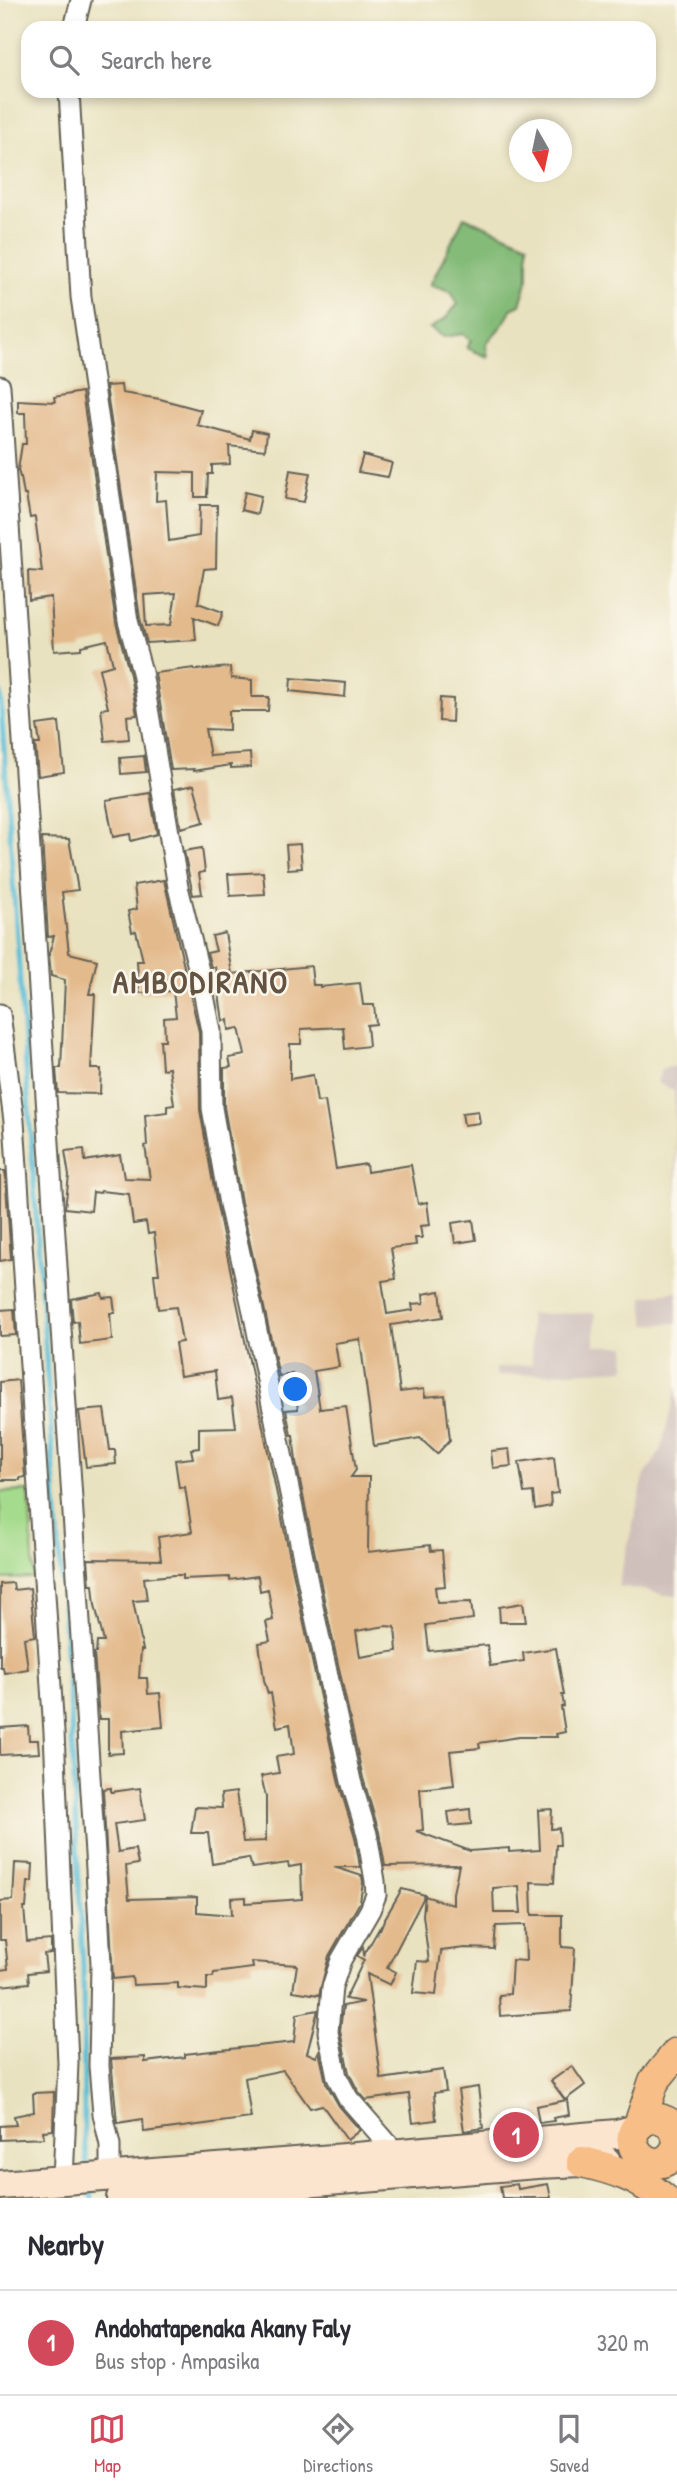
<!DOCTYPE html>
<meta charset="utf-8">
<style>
body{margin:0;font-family:"Patrick Hand",sans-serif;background:#f2f2f3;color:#2b2b33}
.compass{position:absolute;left:509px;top:119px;width:63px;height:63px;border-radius:50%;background:#fff;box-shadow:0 4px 10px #0003;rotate:171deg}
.you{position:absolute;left:296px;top:1390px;width:24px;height:24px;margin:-18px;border:5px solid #fff;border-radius:50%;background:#1a73e8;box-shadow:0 0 0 10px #1a73e833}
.badge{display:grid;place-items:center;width:46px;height:46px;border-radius:50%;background:#d1495b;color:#fff;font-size:23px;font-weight:700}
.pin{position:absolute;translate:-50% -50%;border:4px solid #fff;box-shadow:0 2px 7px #0006}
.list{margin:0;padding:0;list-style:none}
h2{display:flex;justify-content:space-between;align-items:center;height:91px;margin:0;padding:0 28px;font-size:30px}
h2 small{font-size:23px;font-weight:400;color:#7c7c81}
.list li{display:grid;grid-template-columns:46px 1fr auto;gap:21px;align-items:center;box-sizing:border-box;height:105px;padding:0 28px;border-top:2px solid #e1e1e2}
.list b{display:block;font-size:26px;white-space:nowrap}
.list p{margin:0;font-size:23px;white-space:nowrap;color:#7c7c81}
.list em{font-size:23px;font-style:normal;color:#7c7c81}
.icon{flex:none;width:38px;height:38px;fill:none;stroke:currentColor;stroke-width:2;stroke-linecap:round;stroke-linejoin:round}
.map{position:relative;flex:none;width:677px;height:2198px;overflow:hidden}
.search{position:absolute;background:#fff;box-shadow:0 4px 10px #0003;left:21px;right:21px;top:21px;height:77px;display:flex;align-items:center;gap:18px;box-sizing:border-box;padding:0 24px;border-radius:21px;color:#7c7c81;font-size:26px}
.sheet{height:196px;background:#fff}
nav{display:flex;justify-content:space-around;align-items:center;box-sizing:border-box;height:98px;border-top:2px solid #e1e1e2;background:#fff;font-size:19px;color:#7c7c81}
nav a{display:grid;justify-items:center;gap:4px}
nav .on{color:#d1495b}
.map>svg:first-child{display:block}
.industrial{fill:#cfc0bb}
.green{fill:#a5db8c;stroke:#607c54;stroke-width:2}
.forest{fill:#84bb78;stroke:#506c4a;stroke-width:2}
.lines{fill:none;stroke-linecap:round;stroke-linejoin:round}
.stream{stroke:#59bdd7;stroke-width:5}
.building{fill:#e3ba8c;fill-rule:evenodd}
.minor-casing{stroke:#646155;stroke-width:23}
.secondary-casing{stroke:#646155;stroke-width:32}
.primary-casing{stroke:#646155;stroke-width:33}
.minor{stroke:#fff;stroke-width:19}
.secondary{stroke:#fce5cf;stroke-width:28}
.primary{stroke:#f7be88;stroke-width:30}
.labels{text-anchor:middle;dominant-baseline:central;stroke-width:5;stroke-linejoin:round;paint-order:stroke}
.district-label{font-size:32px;font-weight:bold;letter-spacing:2px;fill:#625343;stroke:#fbf7ec}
</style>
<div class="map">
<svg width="677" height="2198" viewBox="0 0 677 2198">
<rect width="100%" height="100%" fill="#fbf7ec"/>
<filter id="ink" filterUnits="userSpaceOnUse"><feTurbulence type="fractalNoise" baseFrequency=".0143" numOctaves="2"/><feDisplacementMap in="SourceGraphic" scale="14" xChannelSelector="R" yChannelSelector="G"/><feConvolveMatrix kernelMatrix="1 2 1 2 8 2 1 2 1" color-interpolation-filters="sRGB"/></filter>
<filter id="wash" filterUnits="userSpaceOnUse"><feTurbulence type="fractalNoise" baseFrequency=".00686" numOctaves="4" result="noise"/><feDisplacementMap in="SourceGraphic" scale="28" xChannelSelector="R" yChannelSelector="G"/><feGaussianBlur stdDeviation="1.57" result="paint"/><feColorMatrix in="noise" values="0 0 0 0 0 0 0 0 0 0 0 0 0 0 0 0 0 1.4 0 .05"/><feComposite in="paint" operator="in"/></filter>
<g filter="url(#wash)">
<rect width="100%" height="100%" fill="#e9e2c0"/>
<g class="industrial">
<path d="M677,1066V1223L674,1090L657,1083L661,1069Z"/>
<path d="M677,1291V1323L646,1325L643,1297Z"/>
<path d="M595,1313V1346H626L625,1369L497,1376L495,1368L532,1364L530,1314Z"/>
<path d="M677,1386V1595H663L650,1591L618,1586L644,1477L660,1452Z"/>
</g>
<path class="green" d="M29,1491L34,1578L0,1579V1492Z"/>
<path class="forest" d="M464,217L528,244V278L520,305L511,309C506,324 496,331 486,344L488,357L467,348L471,340L463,334L443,337L430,328L445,319L458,304L451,291L430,285Z"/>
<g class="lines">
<g class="stream">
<path d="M0,691L71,1721L83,1965L84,2135L87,2169"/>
<path d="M90,2186L92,2198"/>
</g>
</g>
<g id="blocks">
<g class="building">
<path d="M121,385L122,393L160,399L201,410L197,425L250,439L252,430L267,433L265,450L229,446L230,464L212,465V474H208L207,497H195V473L157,472L156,501L166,500L169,541L199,536L200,505H217L216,568L204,569L198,603L223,612L218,626L194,617L196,640L147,643L140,618L106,386ZM176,593L171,625L146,626L144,595Z"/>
<path d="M82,392L116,623L130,675L137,715L127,716L129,739L105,741L101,709L108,708L99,669L113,665L107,640L81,646V649L54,651L51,597L29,600L28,571L42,572L35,517L30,518L26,495H24L21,477H20L18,470L22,444H26L25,413H18V400L55,402L54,397Z"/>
<path d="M363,455L392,463L388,477L358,472Z"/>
<path d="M290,470L310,473L304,502L285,499Z"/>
<path d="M245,492L261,496L257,514L241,510Z"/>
<path d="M230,667L231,678L252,680V697H269L268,711H229V730L205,729L210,756L250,753L251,767L231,768V765L194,771V769L171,770L155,673L194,668L195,670Z"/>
<path d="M291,678L346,683L345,697L290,691Z"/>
<path d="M440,698L453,699L452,722L439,721Z"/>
<path d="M59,722L64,772L38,776L35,744H40L37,725Z"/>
<path d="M144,756L146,772L121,774L120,758Z"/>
<path d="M194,785L204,822L181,828L174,789Z"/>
<path d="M150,793L157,834L131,841L130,834L113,837L106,800Z"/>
<path d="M42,838L69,839L78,890L62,892L69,953L97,960L89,994H95L91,1069H101L100,1094L58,1093L56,1068H61L65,980L51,976L49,954L54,936L48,937Z"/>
<path d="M300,844L302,868L288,869L286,845Z"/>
<path d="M202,848L205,872L199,873L202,894L193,895L184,851Z"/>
<path d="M263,872L265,894L230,896L228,874Z"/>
<path d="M164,880L199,1032L200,1110L217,1206L302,1615L339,1784L355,1837L360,1867H334L362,1876L363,1882L360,1902L329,1956L319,1995L293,1991L297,1965L252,1962L253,1968L214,1973L213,1977H207V1990L178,1988V1983L133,1985L132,1977L113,1979L103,1789L111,1788V1792L140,1788L145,1820L114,1824L118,1852L135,1849L138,1864L126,1866L129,1899L197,1897V1912L232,1915L231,1898L246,1897V1903L302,1899L301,1865L289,1867L288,1863L252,1868L249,1858L212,1864L208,1833H191L195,1807L222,1808L221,1794L236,1792L243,1842L266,1841V1797L261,1776L279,1773L276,1757L294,1754L290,1724L277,1727L271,1693L268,1694L264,1680L259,1643L270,1641L266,1622L273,1620L268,1589L260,1591L258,1576L230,1580L229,1577L183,1579V1575H174L144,1578L147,1600L133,1601L143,1650H141L139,1678H147L148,1694L160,1693L163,1727L122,1731L123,1753L108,1754V1719H99L94,1653H96L97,1642H104L95,1605L93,1585H90L88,1559L161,1560L158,1537L192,1532L185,1487L179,1488L175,1460L193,1458L191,1449L199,1448V1428L236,1427L232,1398L218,1400L215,1371L180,1376L175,1343L182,1342L176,1307L158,1309L154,1274H159L154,1233L148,1234L146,1222L133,1224L129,1194L101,1191L100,1193L93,1192L91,1211L65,1208L69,1176L65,1151L84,1149L85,1161L120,1155L124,1178L150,1179L145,1146L147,1145L145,1115L167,1112V1106L174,1105L169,1068L162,1069L160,1040H165L164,1018L176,1017L173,991L139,993L137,961H143L136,931L132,932L128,911L137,909L134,885Z"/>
<path d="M225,933L232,974L311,966L313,985H320V987L360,983L363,1005H374L376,1024L367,1025L369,1046L345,1049L343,1027L301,1029V1044H290V1079L313,1075L317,1102L325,1101L336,1169L366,1164L367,1172L411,1165L418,1204L427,1202L430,1225L420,1226L422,1238H415L416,1245L391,1248L396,1279L382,1281L387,1314L413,1310L412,1304L424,1303L423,1294L440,1291L443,1317L391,1325L400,1392L424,1389L425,1397L445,1395L450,1440L437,1454L420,1438L374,1446L360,1339L335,1343L339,1367L314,1371L320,1409L346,1406L356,1470L351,1477H369L368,1552L430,1545L431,1551L442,1550L445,1586L435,1587L437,1603L471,1602L473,1619L426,1625L429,1651L487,1645L490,1666L524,1661L523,1653L556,1648L564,1695H562L564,1706L561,1707L565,1732L556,1734L557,1737H519L479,1743L480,1748L450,1751L454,1785L420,1789L423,1830L416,1831L470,1851L509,1848V1852L540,1850L538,1810L552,1809L551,1829L559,1828L560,1845H556L554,1883L531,1882L532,1915H562V1947L575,1948L571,2011L500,2016L499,1995L510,1994L512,1960L526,1961L525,1925L496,1926L494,1949L465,1948L441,1951L436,1995L413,1993L417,1961L429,1962L423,1915L425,1896L453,1905V1893L459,1865L385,1866L379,1832L363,1778L326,1609L296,1461L293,1435H291L286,1410L298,1409L292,1374L279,1376L241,1202L224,1107V1068L231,1067L229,1058L245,1055L239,1028L229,1030L228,1020L223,1021L215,967H211L207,953L216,951L212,936ZM386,1626L395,1627L397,1651L360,1657L356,1631ZM519,1886L521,1913H494L493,1888Z"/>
<path d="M478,1111L480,1123L464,1125L462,1113Z"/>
<path d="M0,1171H5L11,1259L0,1261Z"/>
<path d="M473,1220L476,1240L455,1243L452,1223Z"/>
<path d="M102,1293L103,1298L113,1297L115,1313H110L112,1340L80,1344L78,1321L73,1322L71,1299Z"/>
<path d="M14,1309L16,1335L0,1336V1310Z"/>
<path d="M18,1380L25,1477L20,1478V1480H0V1382Z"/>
<path d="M104,1409L110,1450H115L116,1464L86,1467L79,1411Z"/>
<path d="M509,1449L511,1466L493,1468L491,1451Z"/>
<path d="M554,1457L558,1493L550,1494L551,1506L535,1509L533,1492L524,1493L519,1462Z"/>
<path d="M13,1583L14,1590L30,1588L35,1636L24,1638L28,1669L4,1673L3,1667H0V1584Z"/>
<path d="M523,1603L526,1622H500L499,1607Z"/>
<path d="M28,1726L29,1740H38L39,1753L0,1755V1728Z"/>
<path d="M470,1809L471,1824L450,1826L448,1812Z"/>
<path d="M15,1863L33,1864L32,1882H28L26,1908H24L27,1942L51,1940V1953L44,1954L46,1971L28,1973L29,1983L0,1986V1970L8,1969L5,1940H0V1901L13,1900Z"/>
<path d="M402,1889L425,1895L387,1968L396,1972L390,1985L367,1974L381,2079L443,2070L446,2091L434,2093L436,2120L413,2123L409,2094L366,2100L358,2091L349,2073L340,2031L343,2006L364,2002L345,1999L364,1960L357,1956L363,1947L364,1955L380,1927V1930L384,1920Z"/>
<path d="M318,2010L307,2053L316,2057L319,2051L326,2083L339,2106L360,2130L347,2140L322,2105L310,2108L283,2070L245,2078L251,2118L144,2132L143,2119L117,2123L111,2059L145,2057V2062L185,2057V2054L294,2042L297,2014Z"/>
<path d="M572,2066L585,2085L565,2100L551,2081Z"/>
<path d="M478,2087L483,2128L464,2131L458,2090Z"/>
<path d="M54,2092L53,2130L43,2131L44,2138L0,2140V2126L16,2125L14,2116L34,2112L33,2093Z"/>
<path d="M567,2100L569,2115L553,2118L554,2121L539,2123L536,2106Z"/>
<path d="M517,2184L518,2189L548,2184L551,2198H502L500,2186Z"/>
</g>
</g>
</g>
<g filter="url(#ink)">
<use href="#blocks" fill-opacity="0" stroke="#646155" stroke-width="2"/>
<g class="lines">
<defs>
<g id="minor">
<path d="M74,28L81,0"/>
<path d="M69,91L81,297L128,621L142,672L178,887L200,975L211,1031L212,1108L229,1204L254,1316L314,1612L351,1781L367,1834L375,1881L376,1895L370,1910L341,1960L332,1987L328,2032L337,2077L348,2098L396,2153"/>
<path d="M0,386L96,1869L101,1964L99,2066L103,2114L110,2145V2176"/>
<path d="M0,1014L14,1121L54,1732L68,2063L63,2180"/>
</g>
<g id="secondary">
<path d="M0,2185L333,2159L617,2134L636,2129"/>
<path d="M121,2198L537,2164L606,2161"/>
</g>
<g id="primary">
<path d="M639,2125L654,2081L677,2053"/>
<path d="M677,2137L671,2124C663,2119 655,2116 646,2120C609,2139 658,2188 677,2147"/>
<path d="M582,2162C613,2169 638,2177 663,2198"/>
</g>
</defs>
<use href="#minor" class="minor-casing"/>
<use href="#secondary" class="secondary-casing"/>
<use href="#primary" class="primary-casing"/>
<use href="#minor" class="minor"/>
<use href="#secondary" class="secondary"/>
<use href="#primary" class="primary"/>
</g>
</g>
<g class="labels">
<g class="district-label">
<text x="201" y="981">AMBODIRANO</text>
</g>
</g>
</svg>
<svg class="compass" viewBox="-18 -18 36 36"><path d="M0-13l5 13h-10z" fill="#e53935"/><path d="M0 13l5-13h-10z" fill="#7c7c81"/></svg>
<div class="you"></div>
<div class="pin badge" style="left:516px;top:2135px">1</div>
<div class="search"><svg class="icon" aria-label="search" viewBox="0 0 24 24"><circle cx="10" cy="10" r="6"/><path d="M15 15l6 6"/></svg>Search here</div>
</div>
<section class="sheet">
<h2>Nearby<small></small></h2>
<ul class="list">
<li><span class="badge">1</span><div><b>Andohatapenaka Akany Faly</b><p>Bus stop · Ampasika</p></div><em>320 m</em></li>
</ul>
</section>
<nav>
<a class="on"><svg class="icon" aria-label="map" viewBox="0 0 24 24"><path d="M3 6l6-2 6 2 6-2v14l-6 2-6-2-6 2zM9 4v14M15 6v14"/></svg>Map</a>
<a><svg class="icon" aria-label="directions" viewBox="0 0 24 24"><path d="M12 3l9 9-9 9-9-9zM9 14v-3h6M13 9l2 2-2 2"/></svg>Directions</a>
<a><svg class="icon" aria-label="saved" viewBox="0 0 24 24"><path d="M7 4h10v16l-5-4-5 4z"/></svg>Saved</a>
</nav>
